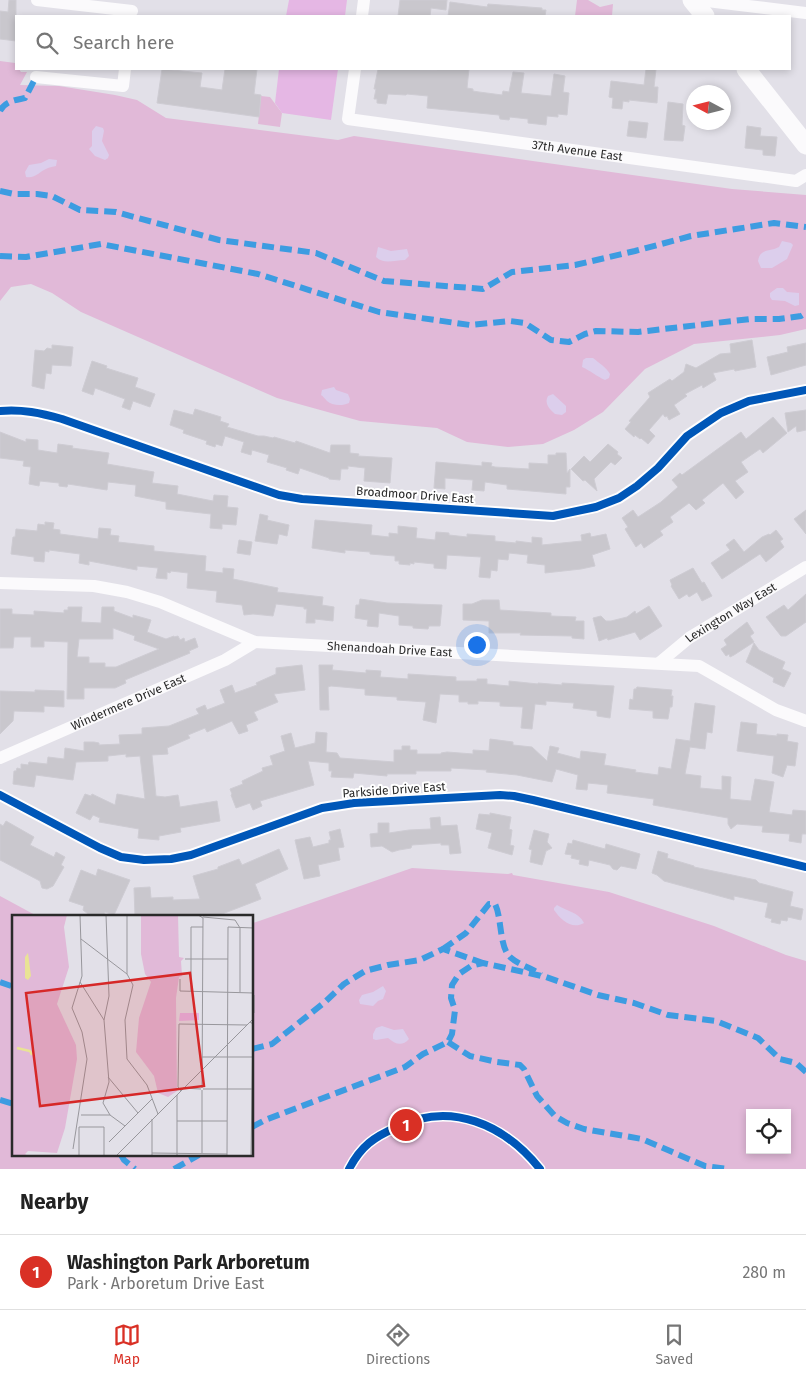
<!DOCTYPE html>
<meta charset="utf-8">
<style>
body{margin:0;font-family:"Fira Sans",sans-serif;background:#f2f2f2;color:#222}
.controls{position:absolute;right:15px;bottom:15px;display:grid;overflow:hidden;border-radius:0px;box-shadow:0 2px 8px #0003}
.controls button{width:45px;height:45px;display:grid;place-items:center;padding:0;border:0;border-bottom:1px solid #e0e0e0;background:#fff;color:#222;font:25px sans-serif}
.compass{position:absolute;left:686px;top:85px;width:45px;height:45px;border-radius:50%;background:#fff;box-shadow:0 2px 8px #0003;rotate:277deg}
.you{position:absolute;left:476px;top:644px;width:18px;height:18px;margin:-12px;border:4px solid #fff;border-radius:50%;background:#1a73e8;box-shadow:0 0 0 8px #1a73e833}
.badge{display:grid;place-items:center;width:32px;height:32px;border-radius:50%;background:#d93025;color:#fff;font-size:16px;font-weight:700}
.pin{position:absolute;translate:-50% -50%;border:2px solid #fff;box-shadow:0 1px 5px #0006}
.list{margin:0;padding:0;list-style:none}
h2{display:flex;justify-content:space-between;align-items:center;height:65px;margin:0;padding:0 20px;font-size:21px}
h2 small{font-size:16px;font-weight:400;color:#767676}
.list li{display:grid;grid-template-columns:32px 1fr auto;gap:15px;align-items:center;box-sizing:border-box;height:75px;padding:0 20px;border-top:1px solid #e0e0e0}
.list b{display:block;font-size:19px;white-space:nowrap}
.list p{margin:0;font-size:16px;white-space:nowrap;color:#767676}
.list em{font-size:16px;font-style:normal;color:#767676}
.icon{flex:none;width:28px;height:28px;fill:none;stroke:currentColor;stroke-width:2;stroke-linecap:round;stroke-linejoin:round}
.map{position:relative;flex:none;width:806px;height:1169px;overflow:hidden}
.search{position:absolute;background:#fff;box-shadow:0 2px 8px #0003;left:15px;right:15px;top:15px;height:55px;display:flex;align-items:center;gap:12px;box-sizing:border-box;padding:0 18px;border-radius:0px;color:#767676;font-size:19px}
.sheet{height:140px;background:#fff}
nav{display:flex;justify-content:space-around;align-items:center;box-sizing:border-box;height:70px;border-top:1px solid #e0e0e0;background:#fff;font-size:14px;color:#767676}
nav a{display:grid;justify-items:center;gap:2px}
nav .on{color:#d93025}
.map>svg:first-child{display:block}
.green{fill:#e1b9d8;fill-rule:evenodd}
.sand{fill:#dcceec}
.pitch{fill:#e5b7e4}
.building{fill:#c9c7cd;stroke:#ceccd3;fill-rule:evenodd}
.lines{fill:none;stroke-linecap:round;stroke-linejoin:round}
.pedestrian{stroke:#fbfafc;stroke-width:10}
.minor{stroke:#fbfafc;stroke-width:12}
.secondary{stroke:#fbfafc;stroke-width:19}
.quiet{stroke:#3d9ce1;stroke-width:6;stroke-dasharray:12 6;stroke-linecap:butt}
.cycleway-casing{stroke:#fff;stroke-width:11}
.cycleway{stroke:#0057b8;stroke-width:8}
.labels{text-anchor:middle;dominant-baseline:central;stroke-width:4;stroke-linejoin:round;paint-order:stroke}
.street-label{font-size:12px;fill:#2a2a2a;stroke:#fff}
.inset-river{fill:none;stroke:#e9e395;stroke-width:2.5}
.inset-road{fill:none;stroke:#98979c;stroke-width:1}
.view{fill:#d62828;fill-opacity:0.15;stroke:#d62828;stroke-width:2.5}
.inset-edge{fill:none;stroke:#2a2a2a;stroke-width:2.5}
</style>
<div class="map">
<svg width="806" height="1169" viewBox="0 0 806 1169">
<rect width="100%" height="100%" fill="#e2e0e8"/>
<g class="green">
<path d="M577,0H588L600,7L613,4L612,16H575Z"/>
<path d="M0,61L15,63L16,69H19L21,72H27L20,85L59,86L115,95L137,100L166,118L338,140L354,136L732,189L806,195V329L780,335L694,344L645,369L603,412L574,430L543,444L508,447L467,442L437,428L360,421L277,398L81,312L52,293L31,284L11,287L0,301Z"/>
<path d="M261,96L270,97L282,113L280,127L258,124Z"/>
<path d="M412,868L508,874L512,873L513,875L609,892L714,926L786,955L806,961V1169H0V896L37,916H14V1155H252L253,923ZM750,1113H787V1150H750Z"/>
</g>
<g class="sand">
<path d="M96,126L103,128L104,131L102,141L109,155L108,158L105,160L95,156L89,149L92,146V131Z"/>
<path d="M49,159L57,160L56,166C53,167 50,167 48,168C40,171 35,179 26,177L25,172L29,165L41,163Z"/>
<path d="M782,241L791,243L793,245L787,259L772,268H761L758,261C760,248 770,252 779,247Z"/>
<path d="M378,247L391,251L407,249L409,256L405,260C395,260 384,265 376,257Z"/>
<path d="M777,288H783L787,292L799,293V305L795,306L785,301L772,300L770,297V293Z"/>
<path d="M586,358H593C599,363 606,367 610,374L609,378L605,380C596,376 591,371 582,367L583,360Z"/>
<path d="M334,387L336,390L348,394L350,399L349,403C343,406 332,406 327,401C325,399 323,396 321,395L322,390Z"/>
<path d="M553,394L566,406V412L562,415L555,414C549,409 544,403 548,396Z"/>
<path d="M557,905C566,911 579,912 584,923C572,930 561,920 554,910V908Z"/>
<path d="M383,986L386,991L383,999L378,1001L373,1006L360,1004L359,1000L362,995L373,992Z"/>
<path d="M382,1026L394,1030L403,1029L409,1039C402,1047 395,1044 388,1038L376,1040L373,1039V1034L376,1028Z"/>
</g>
<g class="pitch">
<path d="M289,0H347L345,16H286Z"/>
<path d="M279,69H338L331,120L282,113L275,103Z"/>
</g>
<g class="building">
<path d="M9,0H16V41L0,39V11L8,12Z"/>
<path d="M400,0H447L446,10L431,8L430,16H398Z"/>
<path d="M450,2L487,7L488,4L542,8V10H546L545,16H448Z"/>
<path d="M162,69L202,73L200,87L222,90L225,69H257L254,94L261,95L259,117L157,103Z"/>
<path d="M378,69L437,70L438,69H469L467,88L473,89V91L479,92L502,95L503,91L509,92L513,72L524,73L521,93L551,96L554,74L565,76L563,92L569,93L567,115L558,114V117L547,116L546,125L528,123V119L510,117L509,120L500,119L499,115L427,108L428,96L407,94L406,95L388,94L386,104L377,103V99H374L376,89H374Z"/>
<path d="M646,69H656L654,87H658L657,103L629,100V102L623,101L622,109L612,108L613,98L609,97L611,81L644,85Z"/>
<path d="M668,102L683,104L682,125L685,126L683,141L664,140Z"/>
<path d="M629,121L648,123L646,138L627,136Z"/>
<path d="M747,126L761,128L760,136L777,137L775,156L763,155V150L745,148Z"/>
<path d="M752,340L756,367L735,371L734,369L713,373L716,380L703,388L702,385L685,394L687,396L674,405L680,414L669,420L667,416L665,417L663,414L649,430L655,436L648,444L641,438L640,439L635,435L634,437L625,429L631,422L629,421L650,397L648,393L670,379L672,381L684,372L686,364L696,368L720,354L731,353L730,344Z"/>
<path d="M806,343V365L771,375L767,357L788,352L787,347Z"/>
<path d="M52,345L73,347L71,366L52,365L51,374L46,373L44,389L32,386L35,350L44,351L47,348L52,349Z"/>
<path d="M92,361L107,366L106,368L138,378L135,387L155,394L150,407L133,401L130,410L122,407L125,399L95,388L93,395L82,391Z"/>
<path d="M195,409L221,417L220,421L229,424L227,427L258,436H264L273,438L274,437L295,443L296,441L330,453L331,445H350V453L359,454L358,456L392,458L390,483L364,481L365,468L348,466V469H341L340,480L329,479V478L300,468L298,474L286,470L287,468L267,462L269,455L252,450L251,455L241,452L244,442L225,436L222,446L216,444L215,447L206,444L207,441L183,433L184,430L170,425L174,410L193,415Z"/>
<path d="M806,410V430L797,432L796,426L788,432L785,413Z"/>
<path d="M773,417L787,433L763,453L760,449L741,462L748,472L735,481L744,492L736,499L723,483L702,500L705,503L696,510L689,503L670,517L673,522L660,531L663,535L644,548L641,543L636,547L625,529L628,527L622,518L633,510L638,517L661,502L678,487L672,480L680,473L682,475L741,432L746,439Z"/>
<path d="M0,432L26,442V439L38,440V450L57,453L58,444L73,446L72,448L109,453L107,464L154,472L152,483L178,486L177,494L213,501L214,495L228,496L227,507L238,508L236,525L222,524V529L210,528L211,514L166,509V502L135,496L136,485L108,482L107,490L68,484L67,487L59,486V483L40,481L39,486L29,484L31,467L23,466L24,461L0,458Z"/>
<path d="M608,444L618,452L617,454L622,458L615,465L611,462L594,479L597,491L585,480L583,481L571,469L584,456L590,462Z"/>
<path d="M556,453H566L567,473L570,469V487H566V494L507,489V485L485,482L484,491L472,490L473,480L445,478V489L434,488L436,462L482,466V462L492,463L491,466L495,467L529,469V463L548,464V455H556Z"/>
<path d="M806,510V534L794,519Z"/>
<path d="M260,514L268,516L267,520L289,525L287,536L279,534L277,544L255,541Z"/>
<path d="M315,520L372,525L371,535L389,537V533L398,534V526L417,528L416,538L435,540L436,532L449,533V535L467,537V534L495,536V541L516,543V541L532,543V537L542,538V545L582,541L581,535L590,533L591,537L606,534L610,549L592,555L595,566L581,569L545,573V565L527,563L528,555L509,553L508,560L498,559L497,571L491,570L490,578L479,577L481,557L447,555L446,569L434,568V564L414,562V564L410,563V565L399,564V561H395V556L370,554V552L345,550V553L312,548Z"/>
<path d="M45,522L54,523L53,529L60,530V534L98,539L99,528L111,529L110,535L119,536L118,542L154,546V551L206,556L205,571L223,573V568L234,569L233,579L278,588L277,592L323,597L322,605L334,607L333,621L315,619V623H306L307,609H304V607L276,604L273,616L253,614L244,615L242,605L216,602L217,591L187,588L188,573L171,571L170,573L167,572V579L156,578L158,568L137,566V570L89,561V565L79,563L80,554L49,550V552L45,551L44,562L34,561V557L11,554L13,537H15L16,529L37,531L38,524L45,525Z"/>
<path d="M776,530L783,539L780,541L784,547L766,562L760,554L722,579L711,563L730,550L726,545L734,539L744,552L762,537L769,534L770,535Z"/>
<path d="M239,540L252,542L250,555L237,553Z"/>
<path d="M693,568L702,583L704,582L712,596L702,601L697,592L689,597L687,594L679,599L671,586L672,585L670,580Z"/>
<path d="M806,594V622L786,636H781L766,617L784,605L788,610Z"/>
<path d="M360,599L387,603L442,605L440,626H429L428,629L413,628V626L399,625V616L379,613L378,627L367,626L368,620L355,618L356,605H359Z"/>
<path d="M482,600H499L500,610L551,613V616L576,617L575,621H584V639L572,638V636L520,635L521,633H489V621L463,620V604H472Z"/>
<path d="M649,606L662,626L640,640L635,632L608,640L607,638L599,641L593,618L601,616L606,621H611L627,617L635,611L636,614Z"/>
<path d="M68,607H82L81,622L101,623L102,607H114V611L133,618V615L151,620L147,632L166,639L174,636V637L178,636L180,640L184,638L185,642L195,638L198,647L189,651L190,653L125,680L126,683L115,688H84V699H67L68,642L44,641V647H31V637H14L13,648H0V609H12V614L34,615V611L64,613V610H68ZM113,628L135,636L134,640L159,649L116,667H105V663H89V657H77L79,639H113Z"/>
<path d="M747,622L754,633L750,636L754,642L734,655L730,657L729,654L726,656L721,649L727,645L724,640Z"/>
<path d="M754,643L759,650L785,662L782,669L791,673L784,687L773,682L774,678L746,662Z"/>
<path d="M302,665L305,690L274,694L278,702L254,712L258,720L246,725L248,731L239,734L232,721L207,732L205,728L188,735L190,738L167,748L168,754L152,755L156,796L165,797L178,795L180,807L217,801L220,821L180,828L181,832L159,836V840L138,838L139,829L99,822L100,818L93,815L90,820L76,813L85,794L91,796L92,794L115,805L117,794L145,799L140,756L126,757V754L108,756V761L76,762L73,780L36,775L34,787L13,784L14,771H16L17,768L21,769V764L28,765L29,762L47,764L48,757L64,759L65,748L84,751V742H94L99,743V745L120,744L119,735L142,734V728L169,726L199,714L196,709L205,705L207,710L225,703L220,690L232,685L235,693L257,685L256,683L276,674V668Z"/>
<path d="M319,665H333L332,670L366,673V670L381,671L380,677L408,679V674L456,677V681H477V679H487V684L509,686V681L538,684V683L562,685V683L614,686L610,718L597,716V711L573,708L574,703L546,701V705L535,704L532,729L521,728L523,707L500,706V702L478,701V704H468V702H459V695L440,694L436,723L423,720L426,702L397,700V697L365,695V689L331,686L328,687L329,710H320Z"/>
<path d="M637,687L672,690L671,696H673L672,707H670L668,719L653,718V711L629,709L630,699L633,700L634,689H636Z"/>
<path d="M35,690L64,691V707L44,706V712L14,711L13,721L0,734V691L35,692Z"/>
<path d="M695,703L715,706L712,733L707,732L705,749L690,747L685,774L701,776L700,788L722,790V776L731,777L730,799L751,801L755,779L774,782L769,812L792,815L793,810L806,811V834H802L801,843L789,841L790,834L762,832L763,826L737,824L731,829L728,824V818L653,805L654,799L607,793L608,785L588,783L587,790L576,789L578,775L556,769L552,782L517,775L486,772L487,770L451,768V771H416V774H387V776L354,773L353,778L331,777L332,771H329V763L308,761L314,785L260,801L262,806L253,810L250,803L236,808L231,795L232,794L230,789L243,784L242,781L263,771L262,768L273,765L270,756L285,751L281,736L291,733L295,748L315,743L316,732L327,733L326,752L337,753L340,758L394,762V750H402V746H410V750H417V754H441V753L447,752L473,754V750L489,751L490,739L513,742V745L532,747L547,761L550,746L559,748L557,753L580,759L581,751L606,754L604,765L636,770L635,772L658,775L659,767L671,769L676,739L690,741Z"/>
<path d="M741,722L757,724L756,734L777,736V734L788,735L787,741L798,743L795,766L787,765L783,777L772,773L774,756L737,751Z"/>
<path d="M490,813L511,817L509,829L512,830L510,845L514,846L512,855L488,848L492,833L476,829L479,814L490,815Z"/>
<path d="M440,817L441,826L457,825L461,853L450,854L449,845H441V843L412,845L411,848L399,850L392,852L382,846L371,847L370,834L378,833V823H389V833L409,830L431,829L430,818Z"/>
<path d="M6,821L34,837L30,845L54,857L56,852L65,857L61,865L64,867L53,886L47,889L42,888L40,881L0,860V824L3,826Z"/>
<path d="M340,829L344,847L338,848L340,860L318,865L320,876L304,879L295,840L310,837L313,847L329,843V840H331L329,832Z"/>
<path d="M534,830L549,834L547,842L552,848L546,851L542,865L530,862L532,850L529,849Z"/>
<path d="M573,840L605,849L606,844L640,854L636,869L621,866L617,870L613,869L610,865L589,860L588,866L579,864L580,860L571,858L572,855L565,854L568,843L572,844Z"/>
<path d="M279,849L288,869L255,884L261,899L217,916H135L134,888L150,887L151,898L173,897V900L200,899L193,876L218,869V867L239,859L242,865Z"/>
<path d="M658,851L668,854L667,858L694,866V867L756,880L759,883L793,892L790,906L803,909L801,920L788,917L787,921L781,920L780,924L771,922L772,919L765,917L768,903L734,896V900L664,881L657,875L652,873Z"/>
<path d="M98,869L130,880L114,915L105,912L104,916L88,914L83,910L84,906L69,901L81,870L96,876Z"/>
</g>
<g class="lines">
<path class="pedestrian" d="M349,1169C361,1146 374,1137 397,1127C451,1101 504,1124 540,1169"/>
<g class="minor">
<path d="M37,0L132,11"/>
<path d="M699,0L806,13"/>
<path d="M362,16L364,0"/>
<path id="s1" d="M355,69L348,119L796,181L806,175"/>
<path d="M36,77L123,86L125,69"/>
<path d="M0,411C22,409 41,413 62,419L279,495L302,499L553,516L596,507L619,498L637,486L658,468L687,436L721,413L749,401L806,390"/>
<path id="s2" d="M0,583L94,586L127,592L160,602L255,642L699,666L776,710L806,721"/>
<path id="s3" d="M659,663L689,638L806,567"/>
<path id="s4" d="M0,758L225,660L255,642"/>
<path d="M0,795L100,848L121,857L144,860L171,859L191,855L322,808L354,803L500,795L514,796L533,800L806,867"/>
</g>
<g class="secondary">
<path d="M692,0L705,16"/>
<path d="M746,69L806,145"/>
</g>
<g class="quiet">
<path d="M0,111C5,101 16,100 25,98L36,77"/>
<path d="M0,191L14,194H37L52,196L80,210L116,212L219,240L316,253L384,281L483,289L512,272L575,265L635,251L691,236L774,223L806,227"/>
<path d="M0,256L26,257L101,244L258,274L379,312L470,325L510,321L525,323L551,340L569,342L585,334L596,331L638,332L750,319H779L801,316L806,313"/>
<path d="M443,949L466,933L489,904H495C502,918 499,946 510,957C519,965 532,968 541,975"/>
<path d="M0,982L14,987"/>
<path d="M448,1042L470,1056L497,1062L520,1065L524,1069L537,1096L555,1116L567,1123L584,1129L642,1139L705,1166L727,1169"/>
<path d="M252,1049L272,1044L325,1002L344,984L365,971L388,965L420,960L443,949L483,963"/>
<path d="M0,1100L14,1104"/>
<path d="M252,1127L265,1120L405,1067L423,1054L448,1042L452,1034L455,1010L451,998L452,985L459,974L471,966L483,963L546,977L598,995L634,1003L668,1015L716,1021L758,1038L780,1059L796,1063L806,1072"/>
<path d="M121,1155L124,1160L135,1169"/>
<path d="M174,1169L199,1155"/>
</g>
<defs>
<g id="cycleway">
<path d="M0,411C22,409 41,413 62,419L279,495L302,499L553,516L596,507L619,498L637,486L658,468L687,436L721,413L749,401L806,390"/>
<path d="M0,795L100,848L121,857L144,860L171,859L191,855L322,808L354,803L500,795L514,796L533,800L806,867"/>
<path d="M349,1169C361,1146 374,1137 397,1127C451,1101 504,1124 540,1169"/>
</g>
</defs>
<use href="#cycleway" class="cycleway-casing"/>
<use href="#cycleway" class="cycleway"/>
</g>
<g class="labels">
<g class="street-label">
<text stroke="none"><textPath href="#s1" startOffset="282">37th Avenue East</textPath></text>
<text transform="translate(415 495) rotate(4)">Broadmoor Drive East</text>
<text stroke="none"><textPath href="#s3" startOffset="88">Lexington Way East</textPath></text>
<text stroke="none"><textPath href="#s2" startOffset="400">Shenandoah Drive East</textPath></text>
<text stroke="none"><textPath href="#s4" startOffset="140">Windermere Drive East</textPath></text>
<text transform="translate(394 790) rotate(-4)">Parkside Drive East</text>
</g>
</g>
<g transform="translate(12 915)">
<rect width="241" height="241" fill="#e2e0e8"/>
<path d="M0,0H55L52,12L57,52L45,89L64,130L65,144L53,213L45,238L16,236L13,239L16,241H0ZM129,0H166L167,42L172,43L169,46L170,61L167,62L164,83L165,176L156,182L146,178L142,161L124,137L127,103L139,67L133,59L129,39Z" fill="#e1b9d8"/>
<path d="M168,98H187V105L167,106Z" fill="#e5b7e4"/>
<path d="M16,38L19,61L16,65L13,63V42Z" fill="#e9e395"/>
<path class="inset-river" d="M5,133L18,136L20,140"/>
<path class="inset-road" d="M94,0L97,81L92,105L97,167L91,188L98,200L113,211M115,0V59L121,70L113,105L115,144L135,170L146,199M186,0L191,3L190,173M191,2L223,5M223,5L228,13V77M69,24L115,59M173,44H216M168,64V76L242,78M68,67L92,105M179,76V12H191M242,80V98M238,107L241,109L239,241M190,142H242M96,162L126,198M171,173L189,174M191,174H242M169,176L166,172L167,109L235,110M69,200H98M140,204V241M165,206H215M97,227L140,184M61,234L75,144L70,117L60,93L70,61L68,0M140,238L215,239M190,238V175M67,241V212H92V241M104,241L242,103M165,241V180M215,241L216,12L242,13"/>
<path class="view" d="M178,58L192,171L28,191L14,78Z"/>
<rect width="241" height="241" class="inset-edge"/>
</g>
</svg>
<div class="controls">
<button><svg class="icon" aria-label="locate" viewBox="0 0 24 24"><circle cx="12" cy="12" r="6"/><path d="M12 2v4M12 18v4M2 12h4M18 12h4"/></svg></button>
</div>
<svg class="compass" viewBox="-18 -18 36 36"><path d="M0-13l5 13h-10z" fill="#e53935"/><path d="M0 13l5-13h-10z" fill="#767676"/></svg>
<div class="you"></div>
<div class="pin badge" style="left:406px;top:1125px">1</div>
<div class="search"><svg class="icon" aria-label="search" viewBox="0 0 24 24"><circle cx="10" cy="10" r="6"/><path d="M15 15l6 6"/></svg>Search here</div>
</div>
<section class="sheet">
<h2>Nearby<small></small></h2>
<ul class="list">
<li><span class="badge">1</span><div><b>Washington Park Arboretum</b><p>Park · Arboretum Drive East</p></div><em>280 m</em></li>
</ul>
</section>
<nav>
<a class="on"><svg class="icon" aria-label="map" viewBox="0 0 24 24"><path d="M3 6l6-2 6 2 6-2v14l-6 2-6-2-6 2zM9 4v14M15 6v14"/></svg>Map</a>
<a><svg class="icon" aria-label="directions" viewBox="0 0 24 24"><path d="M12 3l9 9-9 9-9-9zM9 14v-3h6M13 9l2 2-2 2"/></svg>Directions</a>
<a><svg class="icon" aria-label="saved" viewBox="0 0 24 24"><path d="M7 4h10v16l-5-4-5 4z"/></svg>Saved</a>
</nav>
